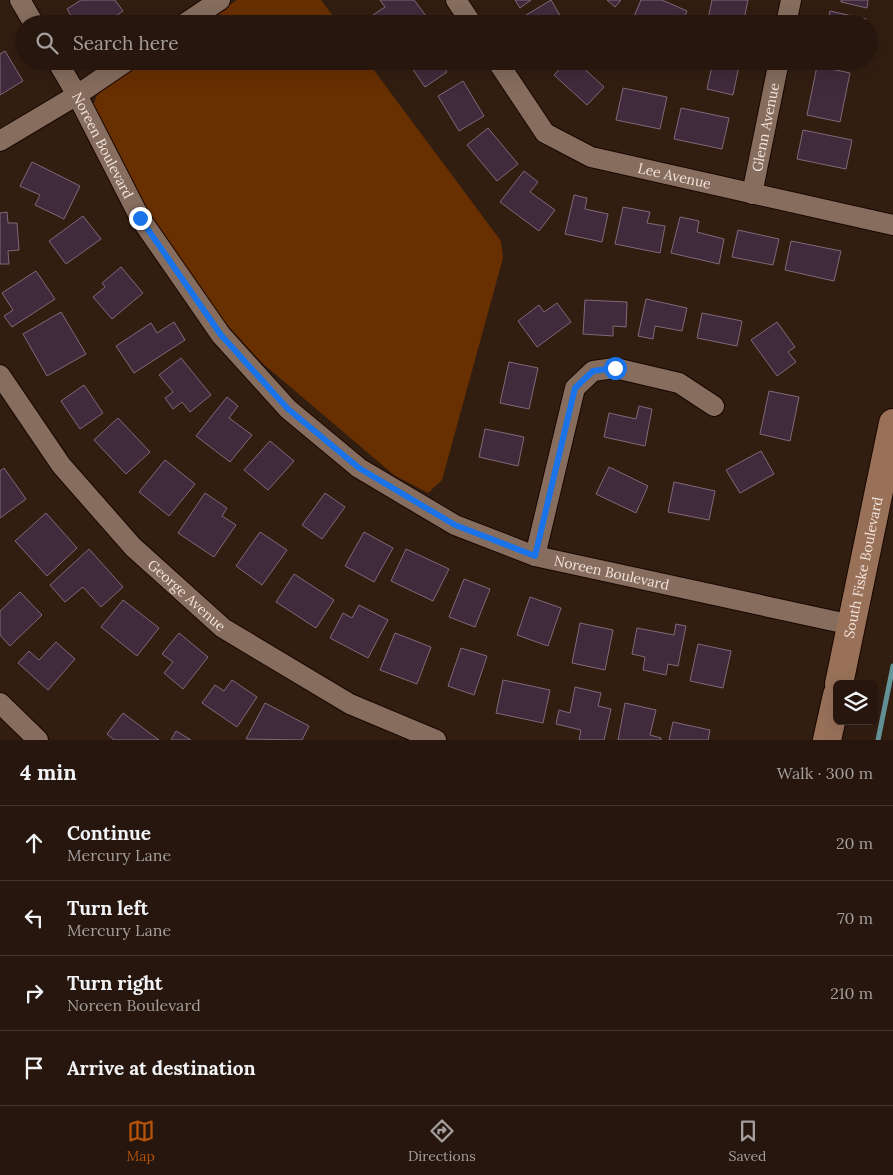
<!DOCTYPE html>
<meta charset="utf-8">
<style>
body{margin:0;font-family:Lora,serif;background:#2e1f16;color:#f1f3f6}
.controls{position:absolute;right:15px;bottom:15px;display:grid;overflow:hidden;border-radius:8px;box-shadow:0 5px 20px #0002}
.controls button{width:45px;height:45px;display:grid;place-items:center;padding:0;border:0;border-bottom:1px solid #42352e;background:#26160d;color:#f1f3f6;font:25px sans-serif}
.stop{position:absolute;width:15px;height:15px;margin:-11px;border:4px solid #1a73e8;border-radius:50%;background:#fff}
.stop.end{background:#1a73e8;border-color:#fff;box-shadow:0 1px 5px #0008}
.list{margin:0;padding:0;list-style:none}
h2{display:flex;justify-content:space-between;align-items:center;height:65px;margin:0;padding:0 20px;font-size:21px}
h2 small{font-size:16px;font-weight:400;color:#a49f9d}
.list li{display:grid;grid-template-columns:32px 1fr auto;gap:15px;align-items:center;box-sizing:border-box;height:75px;padding:0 20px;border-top:1px solid #42352e}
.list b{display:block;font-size:19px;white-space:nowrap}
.list p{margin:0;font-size:16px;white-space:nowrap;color:#a49f9d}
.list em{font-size:16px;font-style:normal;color:#a49f9d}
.icon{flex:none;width:28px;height:28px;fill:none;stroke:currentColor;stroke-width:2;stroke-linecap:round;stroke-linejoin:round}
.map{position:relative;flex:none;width:893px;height:740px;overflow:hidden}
.search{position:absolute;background:#26160d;box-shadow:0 5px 20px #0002;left:15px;right:15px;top:15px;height:55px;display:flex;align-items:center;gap:12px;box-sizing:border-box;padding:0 18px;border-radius:28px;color:#a49f9d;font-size:19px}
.sheet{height:365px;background:#26160d}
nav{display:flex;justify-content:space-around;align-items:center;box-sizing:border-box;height:70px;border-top:1px solid #42352e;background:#26160d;font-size:14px;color:#a49f9d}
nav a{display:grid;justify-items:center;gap:2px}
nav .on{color:#b45309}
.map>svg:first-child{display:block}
.green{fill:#682f00}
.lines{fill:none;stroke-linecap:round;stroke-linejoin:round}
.stream{stroke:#659599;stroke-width:5}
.building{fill:#3f2b3b;stroke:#7f697a}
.minor-casing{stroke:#190700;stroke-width:22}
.secondary-casing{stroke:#190700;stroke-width:30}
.minor{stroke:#866d5e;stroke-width:20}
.secondary{stroke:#997159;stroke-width:28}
.route{stroke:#1a73e8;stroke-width:6}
.labels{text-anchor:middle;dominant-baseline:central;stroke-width:4;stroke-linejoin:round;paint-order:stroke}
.street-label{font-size:14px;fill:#f2e3db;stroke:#321e11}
</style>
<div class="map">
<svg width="893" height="740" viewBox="0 0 893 740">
<rect width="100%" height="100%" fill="#321e11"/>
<g class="green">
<path d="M237,0H321L339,24H201Z"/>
<path d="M144,61H367L501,241L503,258L442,480L428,493L394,475L261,362L220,317L148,212L93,106L97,95L112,83Z"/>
</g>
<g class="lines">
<path class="stream" d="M878,740L893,666"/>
</g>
<g class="building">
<path d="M81,0H115L123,11L104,24H76L67,9Z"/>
<path d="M380,0H414L426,16L415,24H396L395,21L391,24H379L373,15L385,7Z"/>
<path d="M515,0H531L520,8Z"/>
<path d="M551,0L565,24H521L518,20Z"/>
<path d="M607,0H621L615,7Z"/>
<path d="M641,0H662L687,11L682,24H642L633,19Z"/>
<path d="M712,0H748L743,24H707Z"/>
<path d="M841,0H868L867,8L841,2Z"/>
<path d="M830,11L866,19L865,24H827Z"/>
<path d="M5,51L23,81L0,95V54Z"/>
<path d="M407,61H440L447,72L425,87Z"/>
<path d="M567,61H576L604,87L587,105L554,75Z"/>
<path d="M713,61H740L733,95L707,89Z"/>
<path d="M817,66L850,73L840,122L807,115Z"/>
<path d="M463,81L484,116L459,131L438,96Z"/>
<path d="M623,88L667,97L660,129L616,120Z"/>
<path d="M681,108L729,118L722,149L674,139Z"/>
<path d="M488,128L518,164L497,181L467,145Z"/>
<path d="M803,130L852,140L846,169L797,159Z"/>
<path d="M32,162L80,186L64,219L35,205L40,195L20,186Z"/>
<path d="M524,171L538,182L530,192L555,210L539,231L500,202Z"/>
<path d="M574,195L587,198L585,209L608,214L602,242L565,234Z"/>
<path d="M623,207L650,212L647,223L665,226L660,253L615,244Z"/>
<path d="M7,212L8,223H17L19,250L8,251L9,264H0V213Z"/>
<path d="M83,216L101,239L66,264L49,241Z"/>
<path d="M680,217L699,221L697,232L724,239L719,264L671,253Z"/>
<path d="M738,230L779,239L773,265L732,257Z"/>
<path d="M791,241L841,251L834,281L785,270Z"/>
<path d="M121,267L143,293L112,319L93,297L105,287L102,283Z"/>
<path d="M36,271L55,299L12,327L4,316L13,310L2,293Z"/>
<path d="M646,299L687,308L682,331L655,326L653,339L638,336Z"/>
<path d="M585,300L627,302L626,327L613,326V336L583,334Z"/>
<path d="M557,303L571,322L537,347L518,321L539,305L544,312Z"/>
<path d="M61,312L86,354L47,376L23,334Z"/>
<path d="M702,313L742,321L737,346L697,338Z"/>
<path d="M174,322L185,340L134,373L116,346L151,323L157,333Z"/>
<path d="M777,322L795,347L788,352L796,362L777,376L751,340Z"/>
<path d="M181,358L211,395L190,412L182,402L173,409L165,398L173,392L159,375Z"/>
<path d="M509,362L538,368L529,409L500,403Z"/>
<path d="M84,385L103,413L80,429L61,401Z"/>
<path d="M769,391L799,397L790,441L760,434Z"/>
<path d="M227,397L238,406L229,418L252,435L230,462L196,436Z"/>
<path d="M639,406L652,409L645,446L604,437L609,413L636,419Z"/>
<path d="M118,418L150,452L126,474L94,440Z"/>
<path d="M485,429L524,437L518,466L479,457Z"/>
<path d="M270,441L294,461L268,490L244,470Z"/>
<path d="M761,451L774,474L740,493L726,470Z"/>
<path d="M165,460L195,484L169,516L139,492Z"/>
<path d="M609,467L648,486L636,513L596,494Z"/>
<path d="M4,468L26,499L0,518V471Z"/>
<path d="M674,482L715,491L709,520L668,512Z"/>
<path d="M205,493L227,508L222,516L236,525L214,557L178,533Z"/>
<path d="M325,493L345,507L322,539L302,525Z"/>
<path d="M46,513L77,548L47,576L15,541Z"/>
<path d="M260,532L287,550L262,585L236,566Z"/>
<path d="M364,532L393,548L374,582L345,566Z"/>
<path d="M89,549L123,587L101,607L83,587L65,602L50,585Z"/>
<path d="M406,549L449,569L433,601L391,581Z"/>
<path d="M294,574L334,600L316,628L276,602Z"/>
<path d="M464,579L490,589L475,627L449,617Z"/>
<path d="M20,592L42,615L10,646L0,635V611Z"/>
<path d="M530,597L561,608L548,646L517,635Z"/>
<path d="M123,600L159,628L137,656L101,627Z"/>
<path d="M359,605L388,620L368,658L330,638L343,613L352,618Z"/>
<path d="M580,623L613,630L605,670L572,663Z"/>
<path d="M676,624L686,626L678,666L668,664L666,675L643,670L645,657L632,654L637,628L674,635Z"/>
<path d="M179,633L208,657L183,689L164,673L173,662L162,654Z"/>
<path d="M395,633L431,647L417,684L380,670Z"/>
<path d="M56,642L75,659L48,690L18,663L29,651L39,660Z"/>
<path d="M698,644L731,651L723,688L690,681Z"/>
<path d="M461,648L487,656L474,695L448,686Z"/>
<path d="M232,680L257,697L237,727L202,703L215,685L224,691Z"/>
<path d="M503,680L550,690L543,723L496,713Z"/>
<path d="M575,687L601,693L598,706L611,709L604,740H579L581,730L556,724L559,710L570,713Z"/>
<path d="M265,703L309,726L302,740L246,739Z"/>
<path d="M625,703L656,710L650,735L661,738V740H618Z"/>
<path d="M123,713L159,740H114L107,734Z"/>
<path d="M673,722L710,730L708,740H669Z"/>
<path d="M176,731L191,740H171Z"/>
</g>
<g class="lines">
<defs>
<g id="minor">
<path d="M20,0L34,24"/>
<path d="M456,0L472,24"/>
<path d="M184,24L220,0"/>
<path d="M786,24L791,0"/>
<path id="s1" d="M57,61L77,95L140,218L221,335L288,409L359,468L455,525L535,556L852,625"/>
<path id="s2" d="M497,61L545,133L591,157L893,225"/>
<path d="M0,141L77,95L127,61"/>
<path id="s3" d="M752,194L779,61"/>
<path id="s4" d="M0,375L61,465L133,547L223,628L350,704L436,740"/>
<path d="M535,556L575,388L593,371L615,368L679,383L714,406"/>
<path d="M0,703L38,740"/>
</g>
<g id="secondary">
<path id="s5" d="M839,684L893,423"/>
<path d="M827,740L837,695"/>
</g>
</defs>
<use href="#minor" class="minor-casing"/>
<use href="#secondary" class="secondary-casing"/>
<use href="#minor" class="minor"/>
<use href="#secondary" class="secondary"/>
</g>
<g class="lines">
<path class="route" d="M140,218L221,335L288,409L359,468L455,525L535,556L575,388L593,371L615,368"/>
</g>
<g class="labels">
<g class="street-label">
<text stroke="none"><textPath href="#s3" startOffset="68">Glenn Avenue</textPath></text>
<text stroke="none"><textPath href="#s1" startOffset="96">Noreen Boulevard</textPath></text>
<text stroke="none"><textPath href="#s2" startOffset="224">Lee Avenue</textPath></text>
<text stroke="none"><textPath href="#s5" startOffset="119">South Fiske Boulevard</textPath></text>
<text stroke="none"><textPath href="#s1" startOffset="788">Noreen Boulevard</textPath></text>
<text stroke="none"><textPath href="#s4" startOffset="290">George Avenue</textPath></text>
</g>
</g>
</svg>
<div class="controls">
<button><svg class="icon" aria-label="layers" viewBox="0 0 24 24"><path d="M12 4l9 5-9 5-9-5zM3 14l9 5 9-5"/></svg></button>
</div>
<div class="stop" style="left:615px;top:368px"></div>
<div class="stop end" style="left:140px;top:218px"></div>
<div class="search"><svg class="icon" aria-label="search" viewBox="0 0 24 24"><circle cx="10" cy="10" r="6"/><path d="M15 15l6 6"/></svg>Search here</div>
</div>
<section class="sheet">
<h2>4 min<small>Walk · 300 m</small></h2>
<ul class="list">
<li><svg class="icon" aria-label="ahead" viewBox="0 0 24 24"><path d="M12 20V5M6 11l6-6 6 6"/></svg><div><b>Continue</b><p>Mercury Lane</p></div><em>20 m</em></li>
<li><svg class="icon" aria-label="left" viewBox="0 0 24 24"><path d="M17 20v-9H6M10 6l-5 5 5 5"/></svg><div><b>Turn left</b><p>Mercury Lane</p></div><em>70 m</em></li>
<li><svg class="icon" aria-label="right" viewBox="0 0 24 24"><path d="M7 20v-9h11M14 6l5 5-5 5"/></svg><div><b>Turn right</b><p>Noreen Boulevard</p></div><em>210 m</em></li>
<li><svg class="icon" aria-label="arrive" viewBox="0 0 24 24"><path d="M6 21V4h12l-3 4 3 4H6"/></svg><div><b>Arrive at destination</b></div></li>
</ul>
</section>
<nav>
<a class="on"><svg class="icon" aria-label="map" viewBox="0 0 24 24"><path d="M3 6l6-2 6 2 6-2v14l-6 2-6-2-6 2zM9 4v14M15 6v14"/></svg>Map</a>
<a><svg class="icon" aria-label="directions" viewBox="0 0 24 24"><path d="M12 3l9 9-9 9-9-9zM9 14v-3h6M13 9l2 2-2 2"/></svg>Directions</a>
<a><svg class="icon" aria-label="saved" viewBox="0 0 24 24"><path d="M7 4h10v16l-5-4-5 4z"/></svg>Saved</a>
</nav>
